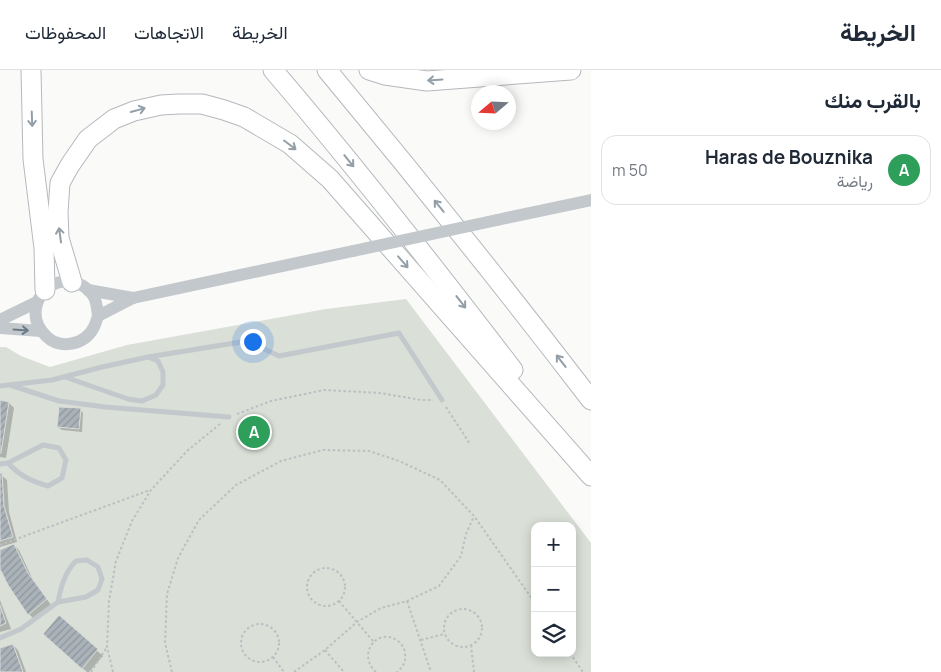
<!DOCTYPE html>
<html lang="ar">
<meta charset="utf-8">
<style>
body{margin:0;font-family:Manrope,Vazirmatn,sans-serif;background:#f2f2f3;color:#1f2937;direction:rtl}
.controls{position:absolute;right:15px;bottom:15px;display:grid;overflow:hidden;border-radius:10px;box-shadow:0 2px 12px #0003}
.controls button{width:45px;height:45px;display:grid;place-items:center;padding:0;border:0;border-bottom:1px solid #e0e1e3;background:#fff;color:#1f2937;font:25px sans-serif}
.compass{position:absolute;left:471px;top:15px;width:45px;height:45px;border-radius:50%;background:#fff;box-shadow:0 2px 12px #0003;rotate:251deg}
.you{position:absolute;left:252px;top:271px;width:18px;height:18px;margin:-12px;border:4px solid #fff;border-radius:50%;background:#1a73e8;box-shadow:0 0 0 8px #1a73e833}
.badge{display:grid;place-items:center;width:32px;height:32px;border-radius:50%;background:#e4572e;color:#fff;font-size:16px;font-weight:700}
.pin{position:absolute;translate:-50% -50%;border:2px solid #fff;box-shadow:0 1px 5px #0006}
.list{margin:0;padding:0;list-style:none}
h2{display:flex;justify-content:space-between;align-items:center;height:65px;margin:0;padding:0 20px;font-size:21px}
h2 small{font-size:16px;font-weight:400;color:#747a83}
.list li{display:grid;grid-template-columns:32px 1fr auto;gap:15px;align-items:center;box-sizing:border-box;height:70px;margin:0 10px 10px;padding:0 10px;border:1px solid #e0e1e3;border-radius:15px}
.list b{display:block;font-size:19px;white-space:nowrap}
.list p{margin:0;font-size:16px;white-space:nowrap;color:#747a83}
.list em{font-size:16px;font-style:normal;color:#747a83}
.icon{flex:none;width:28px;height:28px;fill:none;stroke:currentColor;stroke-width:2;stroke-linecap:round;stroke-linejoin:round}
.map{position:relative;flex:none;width:591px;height:602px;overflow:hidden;direction:ltr}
header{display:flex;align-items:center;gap:30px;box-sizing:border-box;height:70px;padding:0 25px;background:#fff;border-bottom:1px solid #e0e1e3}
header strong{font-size:24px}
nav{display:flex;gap:28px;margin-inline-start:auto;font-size:18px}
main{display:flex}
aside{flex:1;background:#fff}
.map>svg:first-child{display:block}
.grass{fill:#dadfd7;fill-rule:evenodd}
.shadow{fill:#0003}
.building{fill:url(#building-hatch);stroke:#dcdcda}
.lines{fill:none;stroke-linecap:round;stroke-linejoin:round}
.motorway-casing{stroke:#b4b9bd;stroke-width:21}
.path{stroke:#bbbfc2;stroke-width:2;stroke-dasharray:2.5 2.5;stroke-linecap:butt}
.service{stroke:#c3c8cc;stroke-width:5}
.tertiary{stroke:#c3c8cc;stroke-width:12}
.motorway{stroke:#fff;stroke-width:19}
.tertiary-bridge{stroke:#c3c8cc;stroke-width:12}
.oneway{stroke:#939fa8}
.oneway2{stroke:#6a7a87}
</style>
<header>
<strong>الخريطة</strong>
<nav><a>الخريطة</a><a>الاتجاهات</a><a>المحفوظات</a></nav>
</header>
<main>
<aside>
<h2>بالقرب منك<small></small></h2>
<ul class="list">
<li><span class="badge" style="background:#2e9e5b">A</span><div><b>Haras de Bouznika</b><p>رياضة</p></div><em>50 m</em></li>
</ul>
</aside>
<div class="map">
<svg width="591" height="602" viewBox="0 0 591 602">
<defs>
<pattern id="building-hatch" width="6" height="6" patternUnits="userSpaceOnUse" patternTransform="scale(1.25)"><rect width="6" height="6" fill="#aab3b9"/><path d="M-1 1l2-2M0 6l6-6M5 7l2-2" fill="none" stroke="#8e969c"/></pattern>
</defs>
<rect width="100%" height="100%" fill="#fafaf8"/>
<path class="grass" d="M406,229L591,473V602H0V277H6L21,286L50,297L127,275L326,239ZM535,456H572V583H535Z"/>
<g class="shadow">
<path d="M0,331L9,333L14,338L6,388L0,387Z"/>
<path d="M80,340L83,343L82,362L62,360L58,357Z"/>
<path d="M0,404L7,410L9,442L17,472L0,477Z"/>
<path d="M14,475L19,480L33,510L51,535L34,549L29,544L0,496V481Z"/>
<path d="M0,530L11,559L0,562Z"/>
<path d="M59,547L103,586L89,602H87L49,569Z"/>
<path d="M13,575L18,580L26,602H0V579Z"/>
</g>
<g class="building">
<path d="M0,330L9,332L1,383H0Z"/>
<path d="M59,337L81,338L79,359L57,357Z"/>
<path d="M0,403H2L4,436L13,467L0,471Z"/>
<path d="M14,474L28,503L47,529L28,545L8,515L0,499V480Z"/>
<path d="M0,535L6,553L0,556Z"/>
<path d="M59,545L98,579L82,599L43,564Z"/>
<path d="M13,574L23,602H0V578Z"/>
</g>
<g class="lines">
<defs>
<g id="motorway">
<path d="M31,0L33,89L44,178L45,220"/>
<path d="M273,0C356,97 435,198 513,300"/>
<path d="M327,0C417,108 505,218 591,330"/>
<path d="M369,0L385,5L427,11L571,0"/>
<path d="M72,212L59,168L58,142L60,113L70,95L88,69L114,49L134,41L161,35L179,34H202L224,40L244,47L290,74L330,109L591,406"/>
</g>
</defs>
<use href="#motorway" class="motorway-casing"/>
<g class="path">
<path d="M446,337L470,374"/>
<path d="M237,344L271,331L324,320L380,323L421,330H433"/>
<path d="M0,475L150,420"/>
<circle cx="326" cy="517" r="19"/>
<path d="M339,531L373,571"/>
<path d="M407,531L431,602"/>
<circle cx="463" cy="558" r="19"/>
<circle cx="260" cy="573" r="19"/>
<path d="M421,570L444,564"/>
<path d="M471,575L474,602"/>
<path d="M325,580L344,602"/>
<path d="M570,583L583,602"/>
<path d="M273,587L284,602"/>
<path d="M91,602L107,577"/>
<path d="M113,602L107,577L109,531L116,491L132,451L151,420L187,381L220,354"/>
<path d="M172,602L165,573L167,524L178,488L199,450L236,415L281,391L323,380L369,381L399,391L440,410L474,446L535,533"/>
<path d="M294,602L325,580L357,552L381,538L407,531L439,516L461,486L466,464L474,446"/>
<path d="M376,602C356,584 378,556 398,571C402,574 405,579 405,585C406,592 403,597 397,602"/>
</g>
<g class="service">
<path d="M148,287L247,271L279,286L399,263L442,330"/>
<path d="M0,316L52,310L102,297L148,287L158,291L163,302V315L156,325L142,331L128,329L65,307"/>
<path d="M13,316L59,331L105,337L229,347"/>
<path d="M0,394L8,393L43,375L59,378L66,390L62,408L48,416C31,411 20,406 8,393"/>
<path d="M0,568L21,559L58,532L86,527L98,520L102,509L98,497L87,490L76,491C65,502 61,516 58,532"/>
</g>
<g class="tertiary">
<path d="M497,150L591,130"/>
<path d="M88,220L133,228"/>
<path d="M98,246C97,239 97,233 94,227C78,201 41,209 36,238C34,249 38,258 46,266C60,280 85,275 94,257C96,253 97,249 98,246L133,228L353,181"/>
<path d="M0,250L37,232"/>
<path d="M0,258L41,261"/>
</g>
<use href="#motorway" class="motorway"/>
<path class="tertiary-bridge" d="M353,181L497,150"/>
</g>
<defs><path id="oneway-shaft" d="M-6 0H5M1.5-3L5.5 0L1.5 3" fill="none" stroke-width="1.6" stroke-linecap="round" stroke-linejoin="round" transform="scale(1.25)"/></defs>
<g class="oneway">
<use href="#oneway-shaft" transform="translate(435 10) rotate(176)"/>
<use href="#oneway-shaft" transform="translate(138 40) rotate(-15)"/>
<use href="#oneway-shaft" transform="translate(32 49) rotate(88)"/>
<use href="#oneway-shaft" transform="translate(290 75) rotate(37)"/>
<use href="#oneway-shaft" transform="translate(349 91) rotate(51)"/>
<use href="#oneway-shaft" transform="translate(439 136) rotate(-129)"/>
<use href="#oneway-shaft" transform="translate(60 165) rotate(-98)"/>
<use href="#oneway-shaft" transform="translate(403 192) rotate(49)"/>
<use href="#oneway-shaft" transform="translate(461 232) rotate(52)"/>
<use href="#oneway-shaft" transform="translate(561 291) rotate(-128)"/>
</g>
<use class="oneway2" href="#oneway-shaft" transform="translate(21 260) rotate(4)"/>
</svg>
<div class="controls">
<button>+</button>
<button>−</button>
<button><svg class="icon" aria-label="layers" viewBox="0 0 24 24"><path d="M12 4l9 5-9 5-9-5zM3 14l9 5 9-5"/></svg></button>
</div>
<svg class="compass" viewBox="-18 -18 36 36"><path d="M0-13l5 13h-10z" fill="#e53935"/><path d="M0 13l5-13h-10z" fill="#747a83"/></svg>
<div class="you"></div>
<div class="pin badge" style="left:254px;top:362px;background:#2e9e5b">A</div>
</div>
</main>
